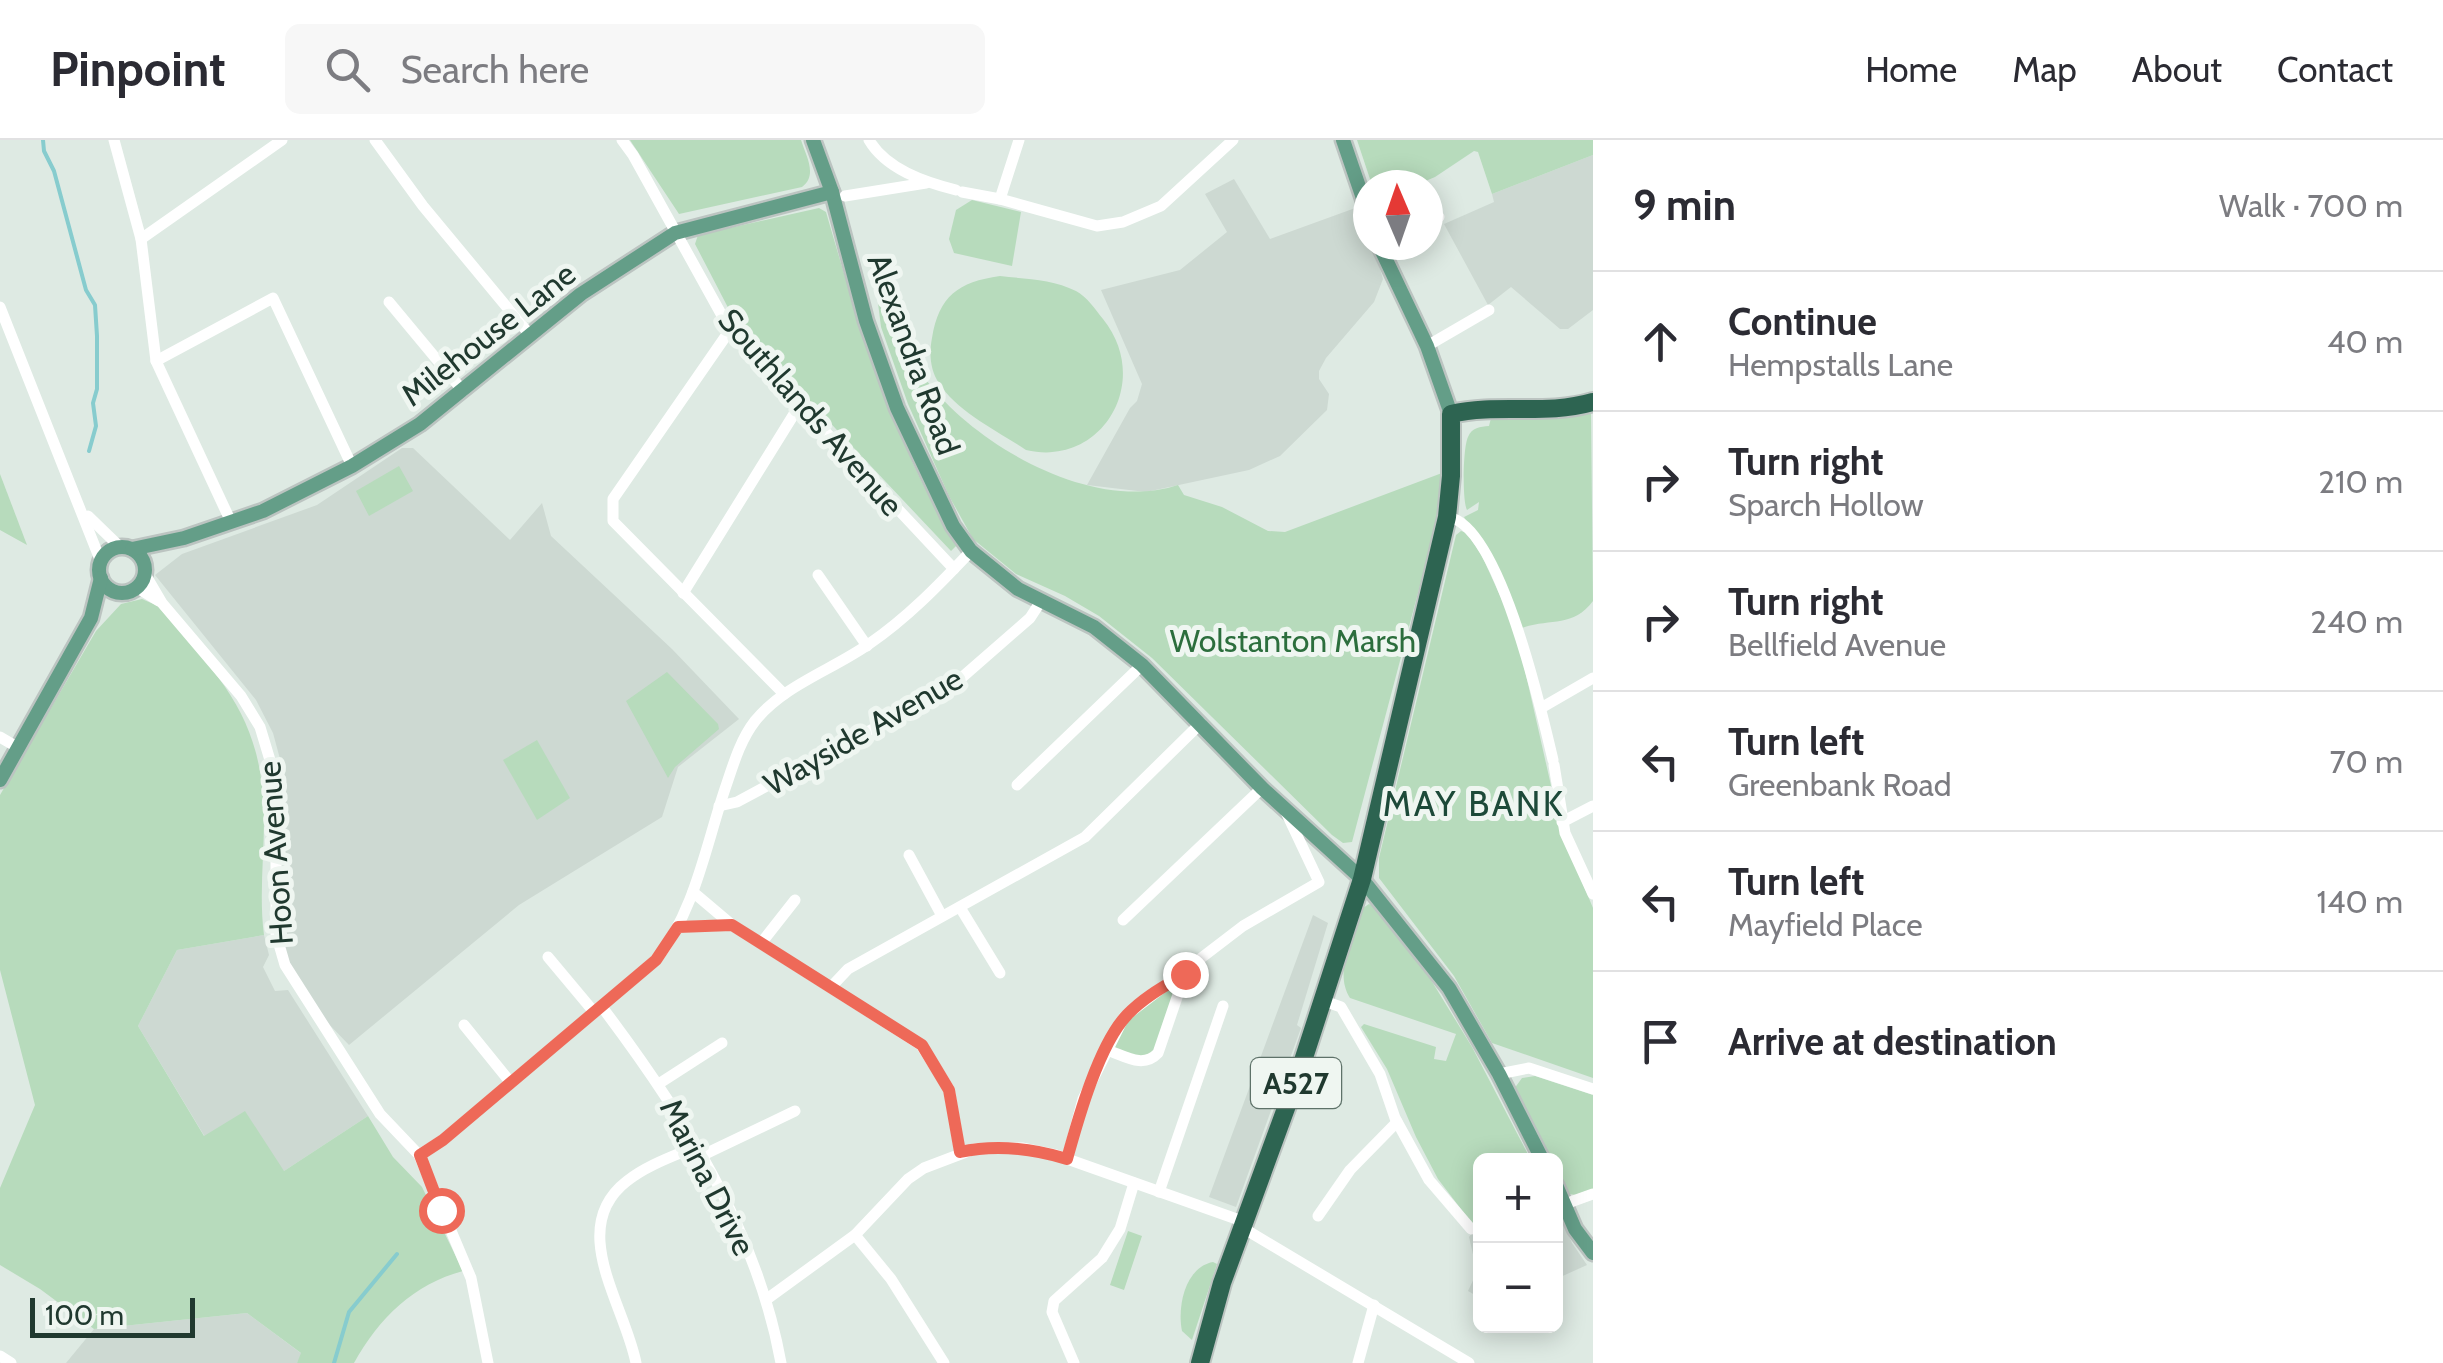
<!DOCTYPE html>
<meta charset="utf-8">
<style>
body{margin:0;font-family:Cabin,sans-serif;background:#f7f7f7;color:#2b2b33}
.controls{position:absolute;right:30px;bottom:30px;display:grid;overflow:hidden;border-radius:15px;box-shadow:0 5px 25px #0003}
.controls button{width:90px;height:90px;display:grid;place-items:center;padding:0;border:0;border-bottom:2px solid #e1e1e2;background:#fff;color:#2b2b33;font:50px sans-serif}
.compass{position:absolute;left:1353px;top:30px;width:90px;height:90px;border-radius:50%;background:#fff;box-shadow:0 5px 25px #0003;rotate:358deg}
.scale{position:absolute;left:30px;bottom:25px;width:165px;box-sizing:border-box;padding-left:10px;border:5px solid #20392f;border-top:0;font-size:28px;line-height:35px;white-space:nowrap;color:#20392f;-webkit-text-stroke:8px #eff6f1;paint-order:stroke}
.stop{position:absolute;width:30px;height:30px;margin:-22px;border:8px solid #ee6958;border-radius:50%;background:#fff}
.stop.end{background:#ee6958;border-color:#fff;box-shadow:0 2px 10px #0008}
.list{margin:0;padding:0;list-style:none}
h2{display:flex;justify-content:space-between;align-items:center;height:130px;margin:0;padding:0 40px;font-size:42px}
h2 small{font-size:32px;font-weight:400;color:#7c7c81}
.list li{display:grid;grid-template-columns:65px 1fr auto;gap:30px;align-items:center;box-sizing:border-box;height:140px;padding:0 40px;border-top:2px solid #e1e1e2}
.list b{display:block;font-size:38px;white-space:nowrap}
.list p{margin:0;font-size:32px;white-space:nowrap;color:#7c7c81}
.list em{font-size:32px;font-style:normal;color:#7c7c81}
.icon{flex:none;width:55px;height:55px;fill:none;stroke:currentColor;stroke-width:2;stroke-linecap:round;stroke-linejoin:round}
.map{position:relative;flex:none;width:1593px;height:1223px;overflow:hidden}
header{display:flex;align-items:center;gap:60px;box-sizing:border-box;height:140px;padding:0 50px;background:#fff;border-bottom:2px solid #e1e1e2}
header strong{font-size:48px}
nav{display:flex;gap:55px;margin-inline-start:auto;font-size:35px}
.search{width:700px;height:90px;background:#f7f7f7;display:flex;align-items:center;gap:25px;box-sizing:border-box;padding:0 35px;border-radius:15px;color:#7c7c81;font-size:38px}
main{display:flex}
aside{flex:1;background:#fff}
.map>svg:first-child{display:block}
.built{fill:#cdd9d2}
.green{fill:#b7dbbc}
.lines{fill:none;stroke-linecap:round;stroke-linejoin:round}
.stream{stroke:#87ccce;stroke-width:4}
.major-casing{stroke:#bcc4c1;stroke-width:19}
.highway-casing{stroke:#bcc4c1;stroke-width:22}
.minor{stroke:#fff;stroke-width:11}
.major{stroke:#649e88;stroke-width:14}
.highway{stroke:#2d6451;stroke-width:18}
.route{stroke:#ee6958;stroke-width:12}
.labels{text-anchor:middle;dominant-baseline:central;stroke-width:10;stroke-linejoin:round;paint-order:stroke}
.shield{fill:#eff6f1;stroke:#5e7269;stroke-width:2.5}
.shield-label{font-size:30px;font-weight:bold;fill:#20392f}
.street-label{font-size:32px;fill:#20392f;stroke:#eff6f1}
.park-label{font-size:32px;fill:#2c6e3d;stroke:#eff6f1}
.neighbourhood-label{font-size:35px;letter-spacing:2.5px;fill:#1d4a39;stroke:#eff6f1}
</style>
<header>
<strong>Pinpoint</strong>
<div class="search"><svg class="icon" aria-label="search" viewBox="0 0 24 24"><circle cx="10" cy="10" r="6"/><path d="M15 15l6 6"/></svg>Search here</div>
<nav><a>Home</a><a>Map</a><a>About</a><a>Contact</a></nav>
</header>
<main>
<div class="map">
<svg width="1593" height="1223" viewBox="0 0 1593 1223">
<rect width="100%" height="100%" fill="#deeae3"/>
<g class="built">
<path d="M1593,15V170L1568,189H1560L1511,147L1488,165L1444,84L1494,62L1492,54Z"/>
<path d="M1234,39L1270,99L1358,67L1368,93V105H1373L1383,139L1374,162L1326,218L1319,231V239L1329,254L1327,270L1280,316L1249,330L1146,352L1087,345L1130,268L1137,261L1142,244L1101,150L1180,130L1227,92L1205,54Z"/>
<path d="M402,308H413L510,400L542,363L551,396L672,509L739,579L678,627L662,677L519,765L349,905L323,878L279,805L286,641L273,593L256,560L155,435L182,414L317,365Z"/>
<path d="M1313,775L1328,783L1297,885L1301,888L1236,1067L1209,1057Z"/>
<path d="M264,795L269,815L263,827L275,851L288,850L368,976L284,1031L205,997L138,886L177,810Z"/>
<path d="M1560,1075L1572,1103L1587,1125L1556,1139V1077Z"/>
<path d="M1480,1082V1158L1468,1151L1477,1132L1469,1097Z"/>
<path d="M247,1173L302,1214L297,1223H66L94,1189Z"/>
</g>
<g class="green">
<path d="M630,0H801C806,16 818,35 802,47L679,74Z"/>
<path d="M1357,0H1593V15L1492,54L1478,12L1474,11L1435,37L1416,45H1372Z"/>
<path d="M972,60L1021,72L1012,126L954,113L949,99L956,70Z"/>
<path d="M819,68L826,72C859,186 894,304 957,405L951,411L736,183L695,104L698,95Z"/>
<path d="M1000,136C1025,139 1053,139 1076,151C1087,157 1095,169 1103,179C1153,241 1102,328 1026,310C998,291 957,272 939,243C930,230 929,213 932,198C939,156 958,142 1000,136Z"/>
<path d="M878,163C894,188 909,217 927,241C977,307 1095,373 1178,345L1184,355L1222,367L1268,391L1285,392L1442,333L1441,366L1352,702L1343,703L1332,695L1152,518L1099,476L1065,456L1016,434L973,399L949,356L908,264L881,187Z"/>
<path d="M1591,271L1593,461C1573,488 1550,478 1522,488L1464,377L1478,370L1479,362L1467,370C1462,361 1463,307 1468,297C1472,287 1480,287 1489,286L1491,278H1569Z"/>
<path d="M399,326L413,351L369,376L356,351Z"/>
<path d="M0,334L27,405L0,390Z"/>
<path d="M1461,391L1467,393L1482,416L1516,491L1562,694L1593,768V938L1492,903L1454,836L1379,738V718L1456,395Z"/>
<path d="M142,459L158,466C221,539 263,576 264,679C264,718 259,757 264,795L177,810L138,886L204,996L245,971L284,1031L368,976L393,1017L422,1047L463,1131C414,1144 379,1178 354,1223H297L301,1213L247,1173L94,1189L40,1149L0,1125V1048L35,965L0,830V655L96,491L121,464Z"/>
<path d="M667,532L718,584L719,589L675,627L668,638L626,561Z"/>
<path d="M537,600L570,658L537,680L503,620Z"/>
<path d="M1369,764L1375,767L1420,822L1472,907L1531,1020L1480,1021V1082L1474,1086L1438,1039L1416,997L1387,929L1361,887L1364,884L1436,907L1434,919L1446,921L1456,894L1350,858C1333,831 1354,796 1363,768Z"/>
<path d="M1185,834L1150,921L1107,910L1124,877Z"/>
<path d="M1535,936L1593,955V1049L1577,1055L1568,1054L1556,1030V1021L1550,1020L1514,949L1522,938Z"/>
<path d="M1128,1091L1142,1096L1124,1150L1110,1145Z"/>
<path d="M1213,1122L1217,1124L1192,1200L1182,1191C1177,1167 1185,1127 1213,1122Z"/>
</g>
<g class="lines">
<g class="stream">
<path d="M43,0L44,11L54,31L86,150L95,165L97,196V249L93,263L96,286L89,311"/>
<path d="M334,1223L349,1172L397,1114"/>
</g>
<defs>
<g id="major">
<path d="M813,0L832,52L866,181L897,268L953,386L971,411L1018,449L1094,487L1142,525L1262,648L1362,739L1449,848L1499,934L1543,1021"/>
<path d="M1343,0L1368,73"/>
<path d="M1379,105L1427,206L1451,274"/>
<circle cx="122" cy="430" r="23"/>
<path d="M132,409L184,398L263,371L352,326L420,284L581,154L675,93L832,52"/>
<path d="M0,640L91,478L101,438"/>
<path d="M1556,1045L1575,1089L1593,1113"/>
</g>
<path id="highway" d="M1200,1223L1222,1143L1300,930L1362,739L1447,377L1451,336V274C1499,263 1546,276 1593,262"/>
</defs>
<use href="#major" class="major-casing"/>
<use href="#highway" class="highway-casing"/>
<g class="minor">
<path d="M114,0L141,99L156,221L231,382"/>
<path d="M375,0L423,66L530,195"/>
<path d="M622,0L633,15L730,190L954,429"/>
<path d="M869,0C886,29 924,42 956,50"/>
<path d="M962,52L1000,59L1097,86L1123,82L1161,66L1233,0"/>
<path d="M845,56L926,43"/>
<path d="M1000,59L1019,0"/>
<path d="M1428,81L1439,77"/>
<path d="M141,99L282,0"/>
<path d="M389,162L463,251"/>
<path d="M0,167L101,422"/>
<path d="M730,190L613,359V381L784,554"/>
<path d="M1427,206L1489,170"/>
<path d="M156,221L273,158L352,326"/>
<path d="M88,376L120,407"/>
<path d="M1447,377C1499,382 1542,573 1553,620"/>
<path d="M145,434L162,463L241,556L260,587L276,640V794L285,825L380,974L419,1015"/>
<path d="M818,435L867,506"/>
<path d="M136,447L159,461"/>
<path d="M683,453L799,266"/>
<path d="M1541,568L1593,538"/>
<path d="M0,597L17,607"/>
<path d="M1554,625L1565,693L1593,754"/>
<path d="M1017,645L1142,525"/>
<path d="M719,666L737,662L951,547L1030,478L1041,461"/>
<path d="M1562,682L1593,666"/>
<path d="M909,715L942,776"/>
<path d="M693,752L732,785L921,905L949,949L960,1013"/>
<path d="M961,769L1000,833"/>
<path d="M1123,780L1262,648"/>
<path d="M678,787L732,785"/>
<path d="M762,802L795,760"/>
<path d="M548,817L594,872"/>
<path d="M832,846L848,829L1085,697L1201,583"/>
<path d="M1324,861L1341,867L1380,934L1395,978L1429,1040L1471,1089"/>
<path d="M602,867C682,973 757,1090 781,1223"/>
<path d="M464,885L511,943"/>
<path d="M1107,910C1125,916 1143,929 1158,913L1185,834"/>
<path d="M1499,934L1529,928L1593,949"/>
<path d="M660,943L722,903"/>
<path d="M419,1015L443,1000L656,820C696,770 706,703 727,643C734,622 741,599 755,581C784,545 832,530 869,504C907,478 939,445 971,411"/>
<path d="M419,1015L471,1138L488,1223"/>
<path d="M703,1015L795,971"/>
<path d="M1067,1019L1083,959L1124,877L1243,786L1319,742L1285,670"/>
<path d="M1159,1052L1223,866"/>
<path d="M1565,1064L1593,1054"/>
<path d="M1318,1076L1350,1030L1397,982"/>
<path d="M1243,1088L1469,1223"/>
<path d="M855,1095L891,1139L944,1223"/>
<path d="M767,1159L855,1095L908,1039L924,1028L974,1009L1022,1008L1056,1015L1245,1082"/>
<path d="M0,1216L11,1223"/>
<path d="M636,1223C625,1165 566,1088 627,1041C647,1025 674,1016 697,1006"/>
<path d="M1074,1223L1052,1172L1054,1161L1102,1118L1120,1089L1134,1043"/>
<path d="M1358,1223L1374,1165"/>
</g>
<use href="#major" class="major"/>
<use href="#highway" class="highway"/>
</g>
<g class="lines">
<path class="route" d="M441,1070L420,1015L443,1000L656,820L678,787L732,785L922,905L949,950L960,1012C997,1004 1031,1008 1067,1019C1078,979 1099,904 1127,875C1144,857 1165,846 1185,834"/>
</g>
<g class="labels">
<rect class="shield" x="1251" y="918" width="90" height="50" rx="8"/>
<g class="shield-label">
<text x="1296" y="943">A527</text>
</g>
<g class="street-label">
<text transform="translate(488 194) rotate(-38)">Milehouse Lane</text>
<text transform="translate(914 214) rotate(70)">Alexandra Road</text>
<text transform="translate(811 272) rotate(49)">Southlands Avenue</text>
<text transform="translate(863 591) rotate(-30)">Wayside Avenue</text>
<text transform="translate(275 713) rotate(-94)">Hoon Avenue</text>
<text transform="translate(708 1037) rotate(63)">Marina Drive</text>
</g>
<g class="park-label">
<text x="1293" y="500">Wolstanton Marsh</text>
</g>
<g class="neighbourhood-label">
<text x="1474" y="663">MAY BANK</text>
</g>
</g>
</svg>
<div class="controls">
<button>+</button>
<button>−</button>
</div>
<svg class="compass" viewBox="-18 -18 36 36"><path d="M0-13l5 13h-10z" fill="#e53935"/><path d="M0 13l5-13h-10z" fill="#7c7c81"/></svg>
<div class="scale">100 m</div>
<div class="stop" style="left:441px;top:1070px"></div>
<div class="stop end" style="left:1185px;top:834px"></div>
</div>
<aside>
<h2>9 min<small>Walk · 700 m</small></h2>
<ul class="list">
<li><svg class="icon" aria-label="ahead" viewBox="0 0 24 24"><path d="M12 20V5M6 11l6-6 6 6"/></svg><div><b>Continue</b><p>Hempstalls Lane</p></div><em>40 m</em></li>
<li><svg class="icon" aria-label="right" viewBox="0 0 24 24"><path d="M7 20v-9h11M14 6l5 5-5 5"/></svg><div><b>Turn right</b><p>Sparch Hollow</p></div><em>210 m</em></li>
<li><svg class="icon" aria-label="right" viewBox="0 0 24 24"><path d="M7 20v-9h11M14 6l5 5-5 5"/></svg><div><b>Turn right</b><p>Bellfield Avenue</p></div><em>240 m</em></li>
<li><svg class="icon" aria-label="left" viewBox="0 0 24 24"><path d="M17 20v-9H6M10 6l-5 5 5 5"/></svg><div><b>Turn left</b><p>Greenbank Road</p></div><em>70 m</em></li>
<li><svg class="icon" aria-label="left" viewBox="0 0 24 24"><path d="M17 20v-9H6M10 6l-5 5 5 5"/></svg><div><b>Turn left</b><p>Mayfield Place</p></div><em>140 m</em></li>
<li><svg class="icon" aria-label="arrive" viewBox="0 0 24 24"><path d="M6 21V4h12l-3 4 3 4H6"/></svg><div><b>Arrive at destination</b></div></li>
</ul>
</aside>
</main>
